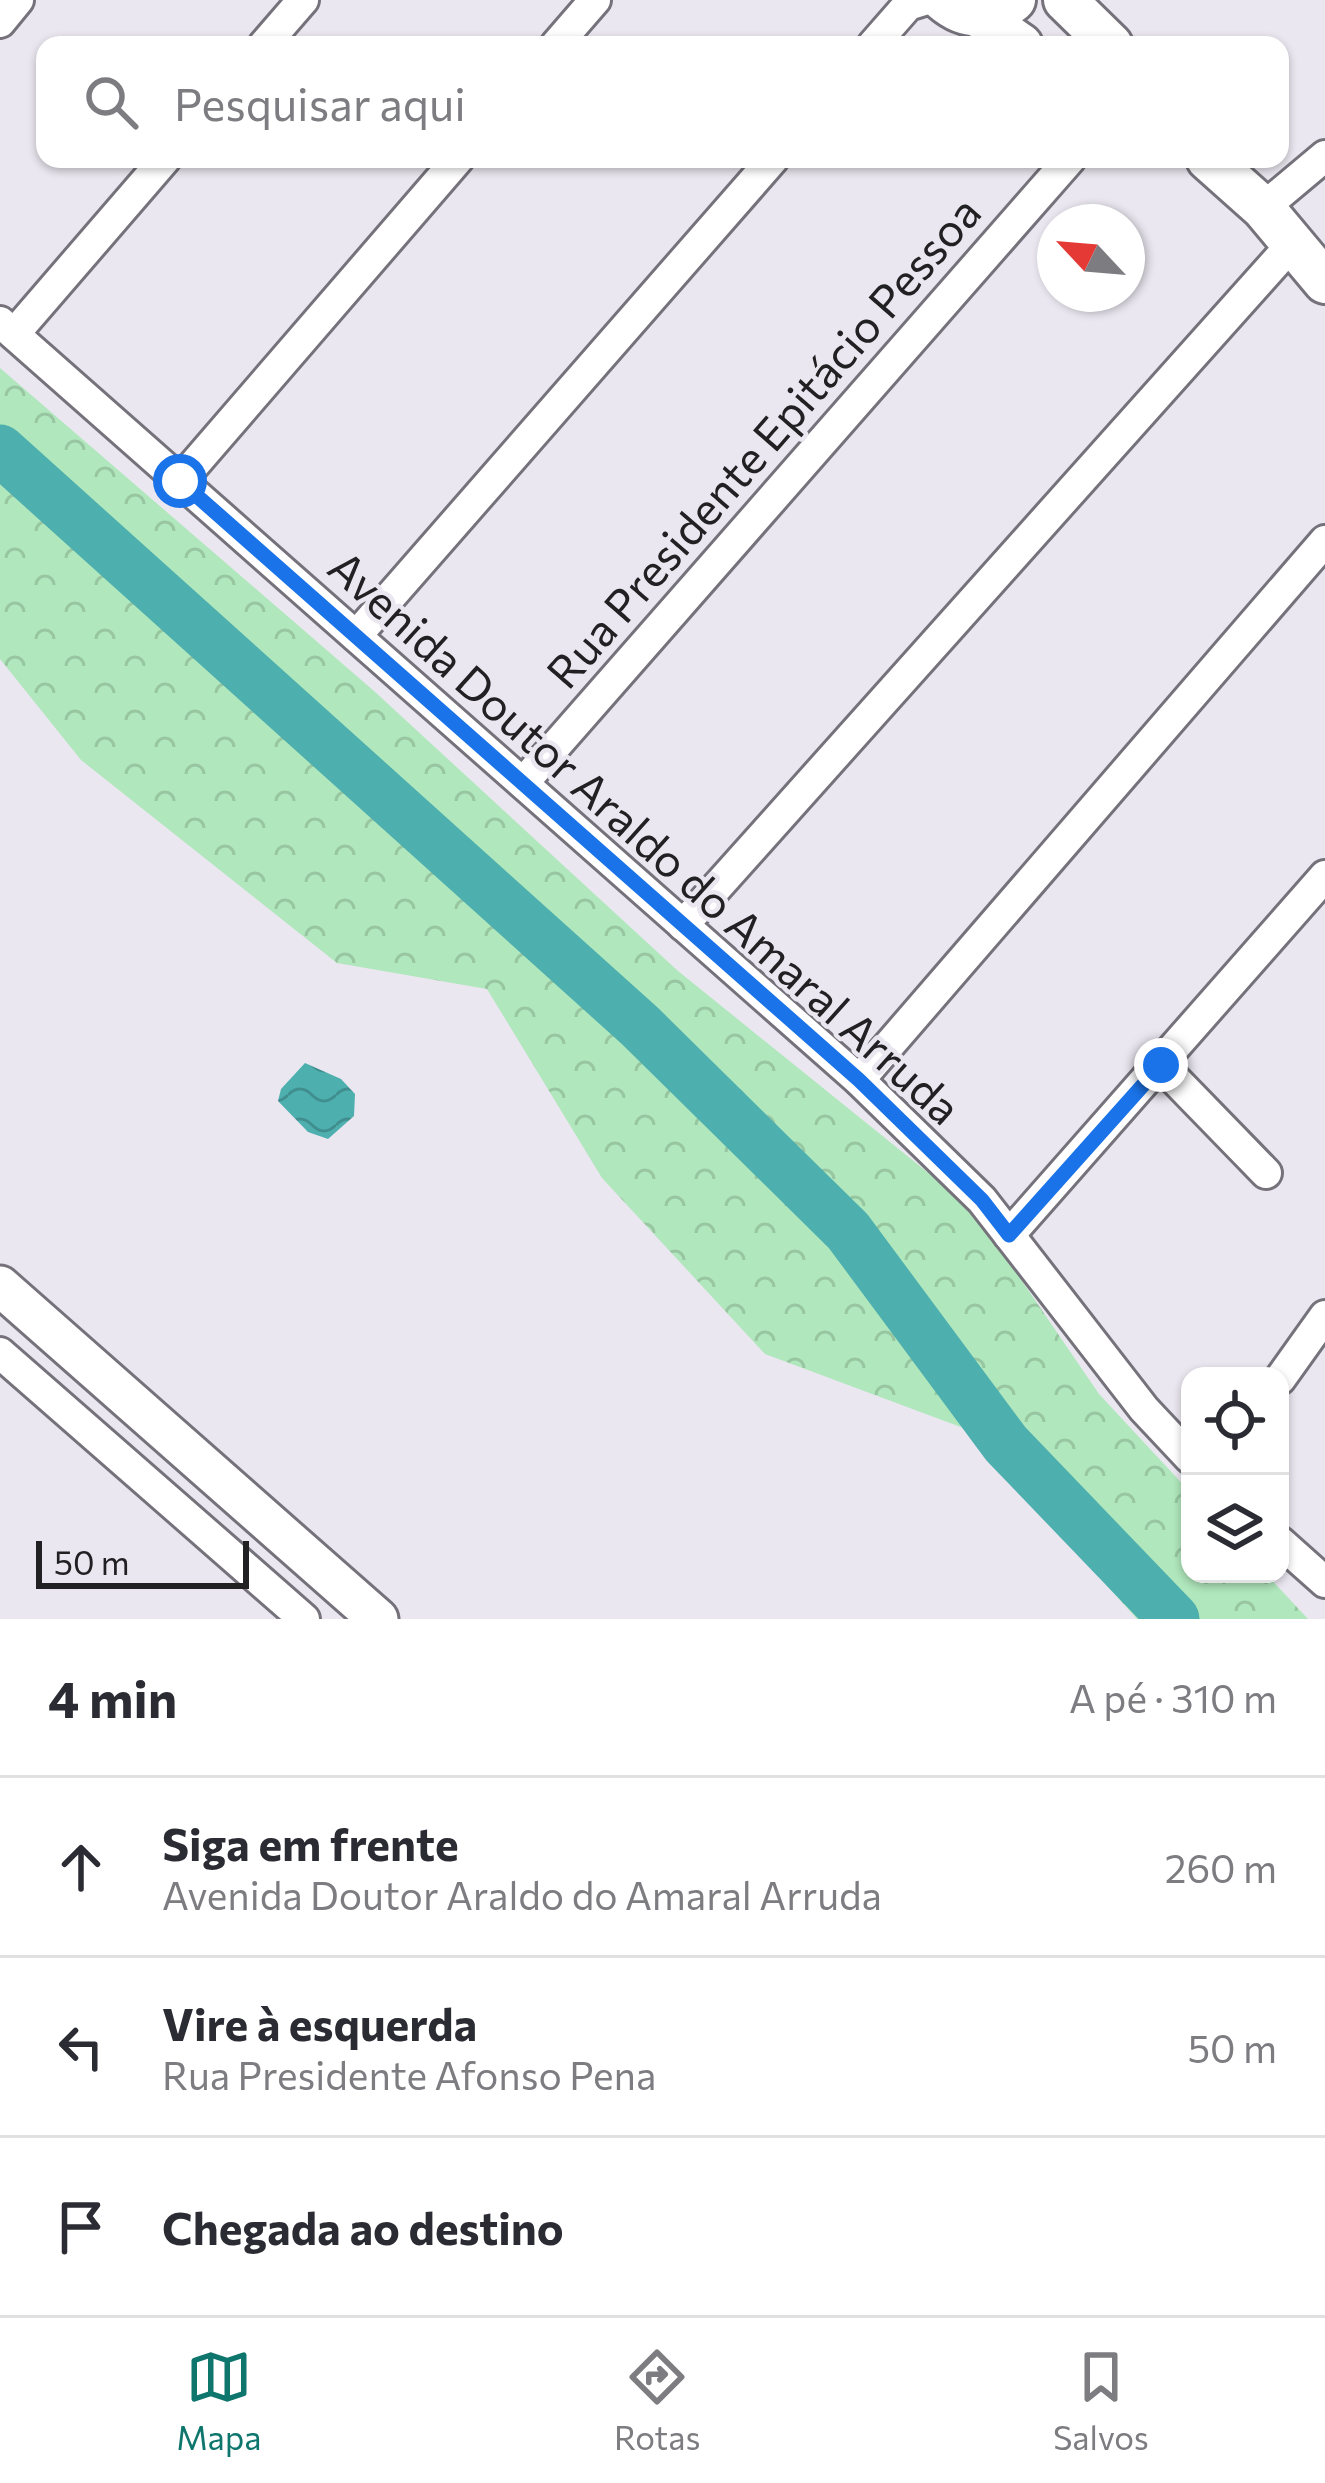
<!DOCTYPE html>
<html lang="pt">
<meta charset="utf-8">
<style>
body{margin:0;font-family:Commissioner,sans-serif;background:#f7f7f7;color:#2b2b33}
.controls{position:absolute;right:36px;bottom:36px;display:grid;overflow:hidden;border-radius:24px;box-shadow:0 3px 9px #0004}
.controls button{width:108px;height:108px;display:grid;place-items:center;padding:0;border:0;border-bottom:3px solid #e1e1e2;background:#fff;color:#2b2b33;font:60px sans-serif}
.compass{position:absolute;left:1037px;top:204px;width:108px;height:108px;border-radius:50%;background:#fff;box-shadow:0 3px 9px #0004;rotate:296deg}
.scale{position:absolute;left:36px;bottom:30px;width:213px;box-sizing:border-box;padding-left:12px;border:6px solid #212023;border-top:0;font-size:33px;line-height:42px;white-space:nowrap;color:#212023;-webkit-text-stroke:9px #eae7f0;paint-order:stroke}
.stop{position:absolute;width:36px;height:36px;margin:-27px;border:9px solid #1a73e8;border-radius:50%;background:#fff}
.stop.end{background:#1a73e8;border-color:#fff;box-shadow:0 3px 12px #0008}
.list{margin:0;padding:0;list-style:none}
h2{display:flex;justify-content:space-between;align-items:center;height:156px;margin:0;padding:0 48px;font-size:51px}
h2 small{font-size:39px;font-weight:400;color:#7c7c81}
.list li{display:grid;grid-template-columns:78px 1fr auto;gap:36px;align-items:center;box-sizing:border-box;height:180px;padding:0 48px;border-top:3px solid #e1e1e2}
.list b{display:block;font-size:45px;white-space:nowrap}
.list p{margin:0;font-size:39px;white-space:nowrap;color:#7c7c81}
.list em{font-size:39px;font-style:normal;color:#7c7c81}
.icon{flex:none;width:66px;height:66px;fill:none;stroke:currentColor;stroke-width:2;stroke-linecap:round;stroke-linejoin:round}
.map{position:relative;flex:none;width:1325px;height:1619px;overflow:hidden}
.search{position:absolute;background:#fff;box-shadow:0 3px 9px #0004;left:36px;right:36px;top:36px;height:132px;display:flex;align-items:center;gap:30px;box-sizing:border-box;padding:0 42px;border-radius:24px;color:#7c7c81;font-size:45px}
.sheet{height:696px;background:#fff}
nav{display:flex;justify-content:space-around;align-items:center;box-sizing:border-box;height:168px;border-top:3px solid #e1e1e2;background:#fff;font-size:33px;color:#7c7c81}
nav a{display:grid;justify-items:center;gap:6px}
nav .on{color:#0f766e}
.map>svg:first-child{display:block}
.park{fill:url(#park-crowns)}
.water{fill:url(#water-waves)}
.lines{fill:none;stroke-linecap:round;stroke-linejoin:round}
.river{stroke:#4eafaf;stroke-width:51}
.minor-casing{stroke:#75727b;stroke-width:36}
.tertiary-casing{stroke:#75727b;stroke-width:45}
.secondary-casing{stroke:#75727b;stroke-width:48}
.minor{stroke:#fff;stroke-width:30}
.tertiary{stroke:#fff;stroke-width:39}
.secondary{stroke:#fff;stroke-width:42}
.route{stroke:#1a73e8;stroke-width:15}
.labels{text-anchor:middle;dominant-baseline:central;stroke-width:9;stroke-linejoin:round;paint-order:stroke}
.street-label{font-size:45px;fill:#212023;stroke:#eae7f0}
</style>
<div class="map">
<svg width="1325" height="1619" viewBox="0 0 1325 1619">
<defs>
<pattern id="park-crowns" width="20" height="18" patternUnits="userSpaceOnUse" patternTransform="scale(3)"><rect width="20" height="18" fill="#b0e7bc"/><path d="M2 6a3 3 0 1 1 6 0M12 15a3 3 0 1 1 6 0" fill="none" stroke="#97c6a1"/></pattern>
<pattern id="water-waves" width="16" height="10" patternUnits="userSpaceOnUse" patternTransform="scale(3)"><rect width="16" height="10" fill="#4eafaf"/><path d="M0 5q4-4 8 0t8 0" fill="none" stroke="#408e8e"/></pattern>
</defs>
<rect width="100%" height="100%" fill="#eae7f0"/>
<path class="park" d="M0,368L374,691L678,971L973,1209L1099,1394L1190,1492V1574H1266L1308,1619H1137L966,1429L765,1354L602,1178L487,989L337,963L81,760L0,659Z"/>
<path class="water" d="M305,1063L341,1079L355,1094L354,1116L328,1139L308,1132L278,1101L281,1089Z"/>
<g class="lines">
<path class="river" d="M0,450L640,1026L848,1231L1006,1444L1174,1619"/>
<defs>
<g id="minor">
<path d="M0,22L18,0"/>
<path d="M264,45L303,0"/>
<path d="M556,45L595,0"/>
<path d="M873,45L908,5L924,0"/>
<path d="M1263,208L1325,156"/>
<path d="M0,322L859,1080L982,1200L1144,1409L1190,1458"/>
<path d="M14,334L165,159"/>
<path d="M180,481L458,159"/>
<path d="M356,636L773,159"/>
<path d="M523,783L1070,159"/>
<path d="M683,925L1293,243"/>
<path d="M1161,1065L1266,1173"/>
<path d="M859,1080L1325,541"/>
<path d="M1009,1235L1325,876"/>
<path d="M0,1353L304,1619"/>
<path d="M1280,1379L1325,1316"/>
<path d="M1280,1542L1325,1582"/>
</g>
<path id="tertiary" d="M0,1286L378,1619"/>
<g id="secondary">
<path d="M943,0C966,20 991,19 1014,0"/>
<path d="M1065,0L1111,45"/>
<path d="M979,16L1021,45"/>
<path d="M1208,159L1263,208L1325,282"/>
</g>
</defs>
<use href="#minor" class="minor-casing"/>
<use href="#tertiary" class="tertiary-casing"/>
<use href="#secondary" class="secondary-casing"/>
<use href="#minor" class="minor"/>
<use href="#tertiary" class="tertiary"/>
<use href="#secondary" class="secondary"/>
</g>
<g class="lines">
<path class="route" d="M180,481L859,1080L982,1200L1009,1235L1161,1065"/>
</g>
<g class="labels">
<g class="street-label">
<text transform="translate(762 441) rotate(-49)">Rua Presidente Epitácio Pessoa</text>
<text transform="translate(646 836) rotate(42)">Avenida Doutor Araldo do Amaral Arruda</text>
</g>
</g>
</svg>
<div class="controls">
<button><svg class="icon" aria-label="locate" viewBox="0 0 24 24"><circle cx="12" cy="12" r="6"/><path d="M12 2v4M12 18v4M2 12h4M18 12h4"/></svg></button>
<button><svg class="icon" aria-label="layers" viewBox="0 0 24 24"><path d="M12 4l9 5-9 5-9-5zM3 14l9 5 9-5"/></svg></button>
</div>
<svg class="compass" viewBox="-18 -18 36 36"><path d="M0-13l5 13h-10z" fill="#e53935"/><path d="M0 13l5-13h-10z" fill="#7c7c81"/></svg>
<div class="scale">50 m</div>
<div class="stop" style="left:180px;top:481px"></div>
<div class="stop end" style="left:1161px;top:1065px"></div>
<div class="search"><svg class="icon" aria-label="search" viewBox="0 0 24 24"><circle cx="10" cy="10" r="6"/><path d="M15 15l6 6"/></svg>Pesquisar aqui</div>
</div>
<section class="sheet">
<h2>4 min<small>A pé · 310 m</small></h2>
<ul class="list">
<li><svg class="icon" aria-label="ahead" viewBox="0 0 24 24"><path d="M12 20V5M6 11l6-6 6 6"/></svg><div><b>Siga em frente</b><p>Avenida Doutor Araldo do Amaral Arruda</p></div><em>260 m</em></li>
<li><svg class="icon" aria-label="left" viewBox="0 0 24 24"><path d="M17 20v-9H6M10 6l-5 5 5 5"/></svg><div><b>Vire à esquerda</b><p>Rua Presidente Afonso Pena</p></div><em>50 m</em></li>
<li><svg class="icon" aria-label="arrive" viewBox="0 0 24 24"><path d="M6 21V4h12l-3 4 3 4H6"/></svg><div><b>Chegada ao destino</b></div></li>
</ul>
</section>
<nav>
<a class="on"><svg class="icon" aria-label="map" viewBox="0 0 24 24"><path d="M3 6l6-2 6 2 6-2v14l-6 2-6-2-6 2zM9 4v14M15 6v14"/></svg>Mapa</a>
<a><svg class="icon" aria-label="directions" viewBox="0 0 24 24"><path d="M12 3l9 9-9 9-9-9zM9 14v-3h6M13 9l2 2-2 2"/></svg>Rotas</a>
<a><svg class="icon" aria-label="saved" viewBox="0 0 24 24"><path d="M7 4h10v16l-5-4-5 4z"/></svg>Salvos</a>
</nav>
